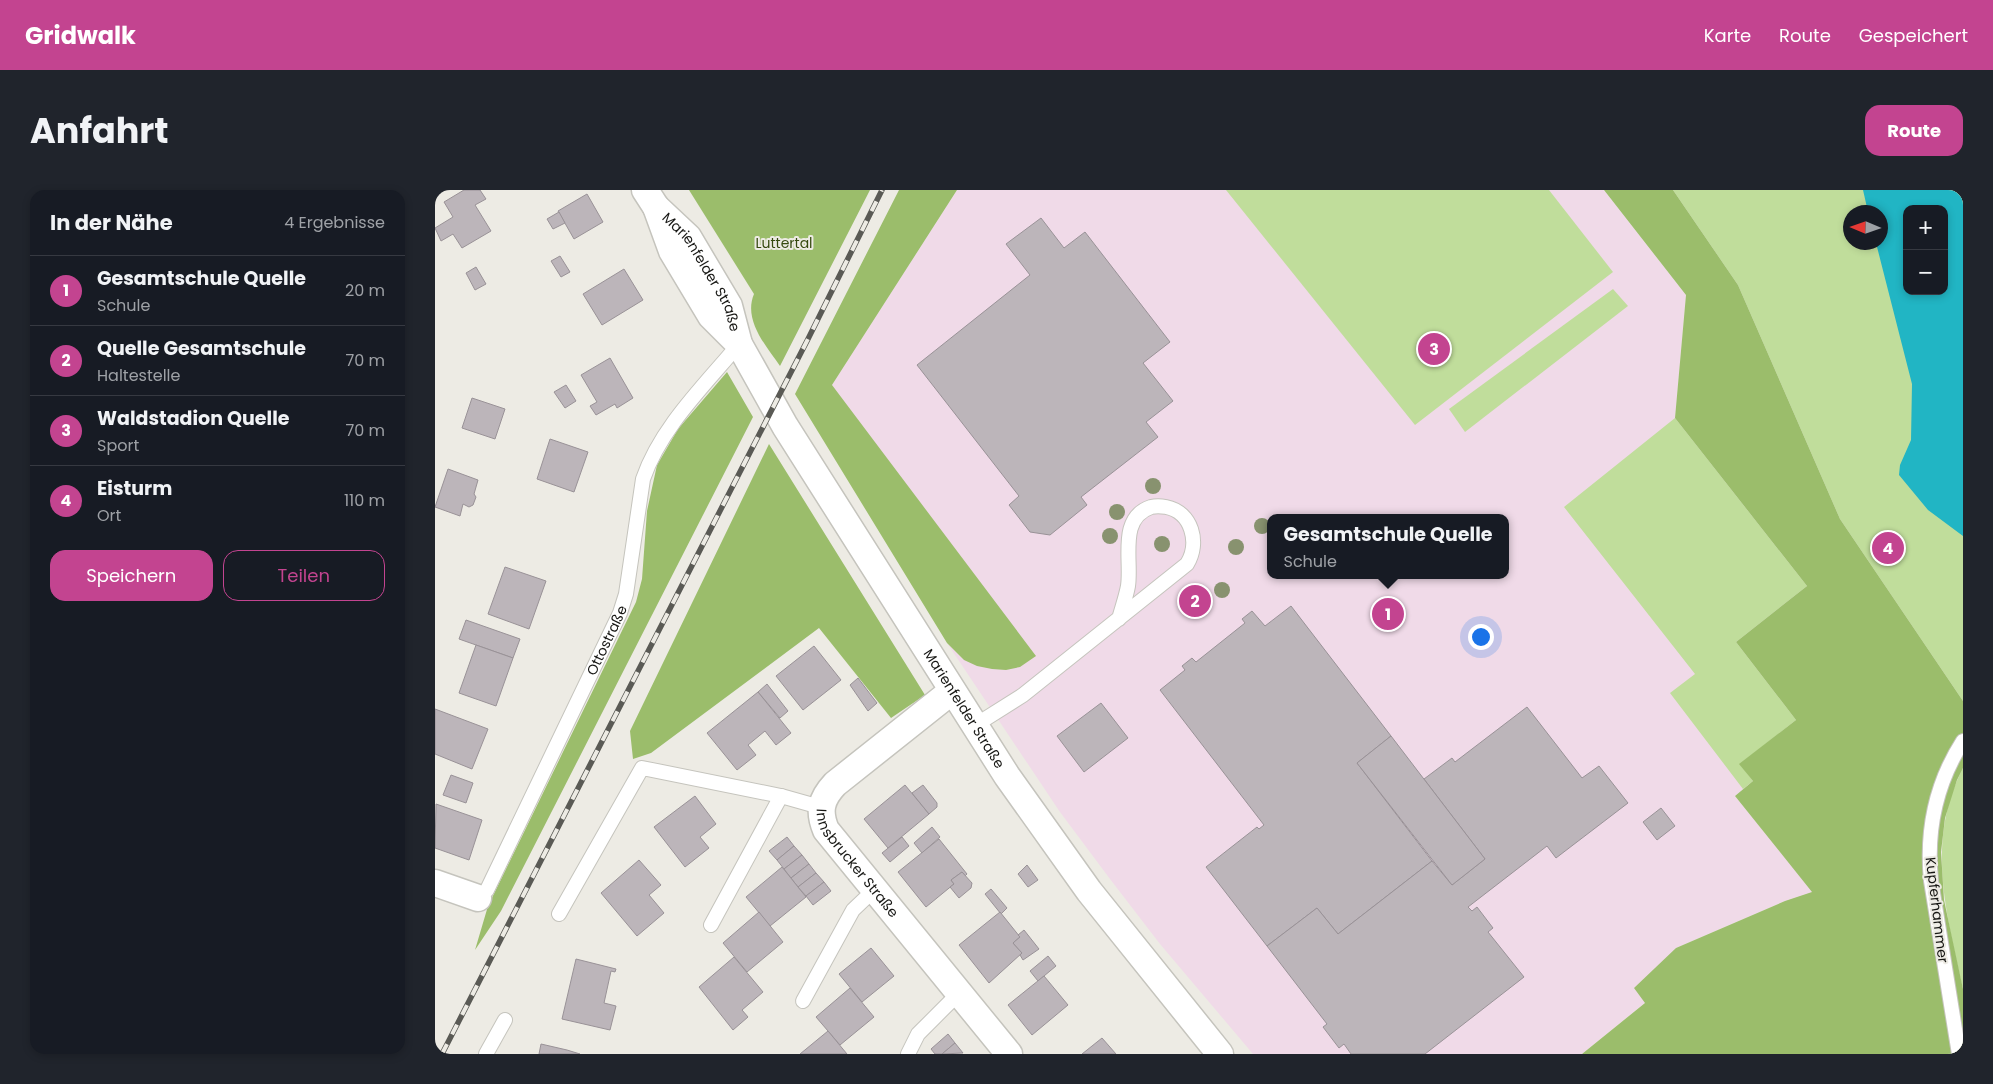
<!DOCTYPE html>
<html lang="de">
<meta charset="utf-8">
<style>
body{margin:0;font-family:Poppins,sans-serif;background:#20242c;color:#f1f3f6}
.controls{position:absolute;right:15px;top:15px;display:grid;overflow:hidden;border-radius:10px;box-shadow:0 2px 8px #0003}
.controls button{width:45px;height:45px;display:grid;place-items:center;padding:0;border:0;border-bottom:1px solid #363941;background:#171b24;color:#f1f3f6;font:25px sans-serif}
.compass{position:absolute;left:1408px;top:15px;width:45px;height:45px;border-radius:50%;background:#171b24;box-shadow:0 2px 8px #0003;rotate:272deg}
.you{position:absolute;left:1045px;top:446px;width:18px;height:18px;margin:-12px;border:4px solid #fff;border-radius:50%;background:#1a73e8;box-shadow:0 0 0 8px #1a73e833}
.badge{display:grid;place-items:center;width:32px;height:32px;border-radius:50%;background:#c34490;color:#fff;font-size:16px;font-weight:700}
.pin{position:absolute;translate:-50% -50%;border:2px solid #fff;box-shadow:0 1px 5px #0006}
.popup{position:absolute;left:832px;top:324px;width:242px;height:65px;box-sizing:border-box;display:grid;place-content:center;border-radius:10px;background:#171b24;filter:drop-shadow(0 1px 4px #0005);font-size:16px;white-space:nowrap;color:#9ea1a6}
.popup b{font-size:19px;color:#f1f3f6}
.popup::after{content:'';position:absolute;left:50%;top:100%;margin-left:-10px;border:10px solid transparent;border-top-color:#171b24}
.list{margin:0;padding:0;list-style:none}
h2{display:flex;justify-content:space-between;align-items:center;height:65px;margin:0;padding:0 20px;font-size:21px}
h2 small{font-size:16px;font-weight:400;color:#9ea1a6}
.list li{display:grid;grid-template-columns:32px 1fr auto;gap:15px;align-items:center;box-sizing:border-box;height:70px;padding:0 20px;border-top:1px solid #363941}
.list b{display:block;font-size:19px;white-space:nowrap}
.list p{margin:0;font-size:16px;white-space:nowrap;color:#9ea1a6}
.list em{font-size:16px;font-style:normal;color:#9ea1a6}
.actions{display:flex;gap:10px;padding:15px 20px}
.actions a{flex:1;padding:11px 0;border:1px solid #c34490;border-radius:15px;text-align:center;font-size:18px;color:#c34490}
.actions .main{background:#c34490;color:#fff}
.map{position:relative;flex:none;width:1528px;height:864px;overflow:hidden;border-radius:15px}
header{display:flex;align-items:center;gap:30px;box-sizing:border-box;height:70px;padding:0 25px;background:#c34490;color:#fff}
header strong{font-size:24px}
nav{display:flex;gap:28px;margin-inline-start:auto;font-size:18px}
.intro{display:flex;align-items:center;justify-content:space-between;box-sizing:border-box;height:120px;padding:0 30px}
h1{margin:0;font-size:35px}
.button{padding:12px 22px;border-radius:15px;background:#c34490;color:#fff;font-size:18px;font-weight:700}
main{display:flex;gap:30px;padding:0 30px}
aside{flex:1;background:#171b24;border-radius:15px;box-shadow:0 2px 8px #0003}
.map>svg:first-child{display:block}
.education{fill:#f0dae8;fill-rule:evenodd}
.green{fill:#c0dd9b;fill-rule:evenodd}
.forest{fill:#9bbd6b}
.water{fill:#21b5c4;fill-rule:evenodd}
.building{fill:#bcb5ba;stroke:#999297}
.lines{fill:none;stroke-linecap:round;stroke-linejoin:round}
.lane-casing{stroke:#c5c4bd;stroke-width:16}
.street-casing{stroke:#c5c4bd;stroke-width:29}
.lane{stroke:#fff;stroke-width:14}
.street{stroke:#fff;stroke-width:26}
.rail-casing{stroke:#5a5a55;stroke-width:5.5}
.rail{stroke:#edebe4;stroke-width:4;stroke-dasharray:11;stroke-linecap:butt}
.tree{fill:#88926f}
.labels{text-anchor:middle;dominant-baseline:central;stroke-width:4;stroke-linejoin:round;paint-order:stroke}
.park-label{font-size:14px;fill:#354a0f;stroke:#edebe4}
.street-label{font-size:14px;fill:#171714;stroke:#edebe4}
</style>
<header>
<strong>Gridwalk</strong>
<nav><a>Karte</a><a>Route</a><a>Gespeichert</a></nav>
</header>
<div class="intro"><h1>Anfahrt</h1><a class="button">Route</a></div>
<main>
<aside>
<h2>In der Nähe<small>4 Ergebnisse</small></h2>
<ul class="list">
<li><span class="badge">1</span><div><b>Gesamtschule Quelle</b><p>Schule</p></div><em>20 m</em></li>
<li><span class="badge">2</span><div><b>Quelle Gesamtschule</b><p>Haltestelle</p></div><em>70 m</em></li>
<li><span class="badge">3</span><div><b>Waldstadion Quelle</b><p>Sport</p></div><em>70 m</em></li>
<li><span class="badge">4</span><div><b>Eisturm</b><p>Ort</p></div><em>110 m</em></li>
</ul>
<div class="actions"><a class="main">Speichern</a><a>Teilen</a></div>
</aside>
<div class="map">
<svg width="1528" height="864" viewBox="0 0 1528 864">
<rect width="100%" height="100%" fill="#edebe4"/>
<path class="education" d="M522,0H1169L1251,105L1240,229L1318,591L1300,606L1378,702L1350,711L1241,758L1211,812L1147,864H818L725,754L675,689L625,622L512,453L529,470L397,195ZM836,328H1070V385H836Z"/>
<g class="green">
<path d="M791,0H1114L1178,82L980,235Z"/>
<path d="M1238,0H1528V511L1405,329L1303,95ZM1472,19H1509V101H1472ZM1416,22H1446V52H1416Z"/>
<path d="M1178,99L1193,116L1030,242L1014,219Z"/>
<path d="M1240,228L1372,396L1301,452L1361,530L1305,574L1318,591L1308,599L1235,503L1260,484L1129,317Z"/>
<path d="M1528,578V799C1512,724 1490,651 1528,578Z"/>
</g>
<g class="forest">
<path d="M254,0H435L345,176C331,156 308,130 319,104Z"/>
<path d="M464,0H522L397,195L601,466L585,477L571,480L557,479L542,476L529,470L512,453L360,204Z"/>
<path d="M1169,0H1238L1303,95L1405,329L1528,511V578L1522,590L1510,628L1506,662L1509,710L1528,799V864H1147L1210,813L1199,798L1241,758L1350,711L1377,702L1300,606L1318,591L1304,574L1361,530L1301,452L1372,396L1240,228L1251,105Z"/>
<path d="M292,182L318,227L66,721L40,760L53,716L201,412L207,389L212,321L222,275L243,239Z"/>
<path d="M334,254L490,505L456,528L384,438L216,563L198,569L195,541Z"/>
</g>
<path class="water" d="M1428,0H1528V346L1493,320L1464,285L1465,275L1476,250L1477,194L1441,53L1446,52V22H1433ZM1472,19H1509V101H1472Z"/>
<g class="building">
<path d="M29,0H45L51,9L40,15L56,41L27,58L18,44L6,51L0,38L18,27L9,12Z"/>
<path d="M152,4L168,32L139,49L123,21Z"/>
<path d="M124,22L130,33L118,39L112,29Z"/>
<path d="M606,28L629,58L650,42L735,152L708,173L738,211L711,232L723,247L646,307L652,315L615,345L595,342L574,315L584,306L482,175L595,85L571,54Z"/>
<path d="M125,66L135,82L126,87L116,71Z"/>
<path d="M41,77L51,94L40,100L31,83Z"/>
<path d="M189,79L208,110L167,135L148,104Z"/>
<path d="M175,168L198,208L182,218L180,214L161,225L155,216L162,212L146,185Z"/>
<path d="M131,195L141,211L130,218L119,202Z"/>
<path d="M37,208L70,219L60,249L27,238Z"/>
<path d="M115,249L153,262L139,302L102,289Z"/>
<path d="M13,279L43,290L39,304L41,307L38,315L34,317L28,314L25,326L0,317Z"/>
<circle cx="1453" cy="358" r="13"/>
<path d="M70,377L111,391L94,439L53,424Z"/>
<path d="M856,416L956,546L922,573L997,671L903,744L882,718L832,756L771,677L822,637L824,639L829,635L725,500L750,480L747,476L757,468L761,472L810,433L807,429L817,421L830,436Z"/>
<path d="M31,430L85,449L78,468L24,449Z"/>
<path d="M41,455L78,468L61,516L24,503Z"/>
<path d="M379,456L406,490L368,520L341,486Z"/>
<path d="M423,488L442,513L433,521L415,495Z"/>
<path d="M332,494L353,521L345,528L323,502Z"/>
<path d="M323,502L356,543L341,555L330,541L313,555L321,565L302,580L272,543Z"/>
<path d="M666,513L693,548L649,582L622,546Z"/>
<path d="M1092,517L1147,588L1164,576L1193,613L1121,668L1112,656L1033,717L1037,721L1042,717L1058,738L1053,742L1089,787L990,864H916L909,854L904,858L888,837L892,834L832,756L882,718L903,744L997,671L1017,695L1050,669L989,589L1017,568L1020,572Z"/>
<path d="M0,519L53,539L37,579L0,564Z"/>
<path d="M956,546L1050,669L1017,695L922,573Z"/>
<path d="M16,585L38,593L31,613L8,605Z"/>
<path d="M470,595L494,624L453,658L429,629Z"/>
<path d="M488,595L502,613V617L494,624L477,603Z"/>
<path d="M260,606L281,634L265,647L274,658L250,677L219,637Z"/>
<path d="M1,614L47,630L34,670L0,658Z"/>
<path d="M1226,618L1240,636L1222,650L1208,632Z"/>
<path d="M497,637L505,647L487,663L479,653Z"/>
<path d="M352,647L359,656L342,670L334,661Z"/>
<path d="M467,647L474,656L455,672L447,663Z"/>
<path d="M504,649L532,684L530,686L527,682L516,690L519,694L491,717L463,682Z"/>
<path d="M359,656L367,665L349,679L342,670Z"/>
<path d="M367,665L374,674L356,688L349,679Z"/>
<path d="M204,670L226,695L214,705L229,723L202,746L166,703Z"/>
<path d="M374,674L381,683L363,697L356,688Z"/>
<path d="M592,675L603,690L593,697L583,684Z"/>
<path d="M347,677L371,707L335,736L311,707Z"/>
<path d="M527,682L537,693L536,698L524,708L515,697L519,694L516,690Z"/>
<path d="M381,683L389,692L371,706L363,697Z"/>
<path d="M389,692L396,701L378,715L371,706Z"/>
<path d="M556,699L572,718L566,724L550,704Z"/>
<path d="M324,722L348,752L312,782L288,753Z"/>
<path d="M565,722L585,747L578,753L587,763L554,793L524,755Z"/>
<path d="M589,740L604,759L588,770L585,765L587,763L578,753L585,747L583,745Z"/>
<path d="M436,758L459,786L427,812L404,784Z"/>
<path d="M613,766L621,776L603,791L595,781Z"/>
<path d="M299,767L328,802L307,820L313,827L298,840L264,797Z"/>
<path d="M141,769L181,779L180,782L176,781L169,813L181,816L175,840L127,829Z"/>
<path d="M609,786L633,815L597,845L573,815Z"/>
<path d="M415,798L439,827L405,855L381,827Z"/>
<path d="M393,841L412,864H365Z"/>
<path d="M513,844L520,853L507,864H500L496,859Z"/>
<path d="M667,848L681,864H647Z"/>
<path d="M520,853L528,863L507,864Z"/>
<path d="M106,854L132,860L145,864H104Z"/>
</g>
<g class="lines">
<defs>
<g id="lane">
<path d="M539,536L588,505L752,374C765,353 757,322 731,317C726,316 720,316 716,317C683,328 697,370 693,396C691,407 687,418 684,429"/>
<path id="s1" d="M43,708L52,700L185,423L191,404L208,289C226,237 269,196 304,154"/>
<path d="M124,724L207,578L346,606L385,617"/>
<path d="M276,735L346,606"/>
<path d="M368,811L418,720L439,700"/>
<path d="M51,864L70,830"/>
<path d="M473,864L483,844L524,803"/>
<path d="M1524,864L1496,691C1491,641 1501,593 1528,551"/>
</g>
<g id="street">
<path d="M210,0L221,17L237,61L276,126L304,154"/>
<path id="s2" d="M221,17L253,47L294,116L304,154L350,236L572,586L654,701L785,864"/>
<path id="s3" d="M517,501L400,594C386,609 383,621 391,640L574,864"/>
<path d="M0,693L43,708"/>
</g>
</defs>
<use href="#lane" class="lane-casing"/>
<use href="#street" class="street-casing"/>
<use href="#lane" class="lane"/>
<use href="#street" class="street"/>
<defs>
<path id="rail" d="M7,864L373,149L447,0"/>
</defs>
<use href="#rail" class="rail-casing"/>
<use href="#rail" class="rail"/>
</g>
<g class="tree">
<circle cx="718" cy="296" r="8"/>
<circle cx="682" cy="322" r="8"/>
<circle cx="827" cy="336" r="8"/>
<circle cx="675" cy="346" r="8"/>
<circle cx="727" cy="354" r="8"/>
<circle cx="801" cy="357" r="8"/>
<circle cx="787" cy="400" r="8"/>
</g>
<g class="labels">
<g class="park-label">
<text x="349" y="53">Luttertal</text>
</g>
<g class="street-label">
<text stroke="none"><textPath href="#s2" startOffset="81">Marienfelder Straße</textPath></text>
<text stroke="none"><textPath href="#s1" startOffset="289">Ottostraße</textPath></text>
<text stroke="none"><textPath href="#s2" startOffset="592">Marienfelder Straße</textPath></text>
<text stroke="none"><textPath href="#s3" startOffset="244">Innsbrucker Straße</textPath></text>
<text transform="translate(1502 720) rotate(83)">Kupferhammer</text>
</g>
</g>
</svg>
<div class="controls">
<button>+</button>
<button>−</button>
</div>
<svg class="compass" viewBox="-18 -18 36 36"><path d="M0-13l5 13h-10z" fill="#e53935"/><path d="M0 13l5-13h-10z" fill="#9ea1a6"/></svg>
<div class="you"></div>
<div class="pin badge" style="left:953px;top:424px">1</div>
<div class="popup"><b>Gesamtschule Quelle</b>Schule</div>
<div class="pin badge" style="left:760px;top:411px">2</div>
<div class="pin badge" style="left:999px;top:159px">3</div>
<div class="pin badge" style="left:1453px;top:358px">4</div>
</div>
</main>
